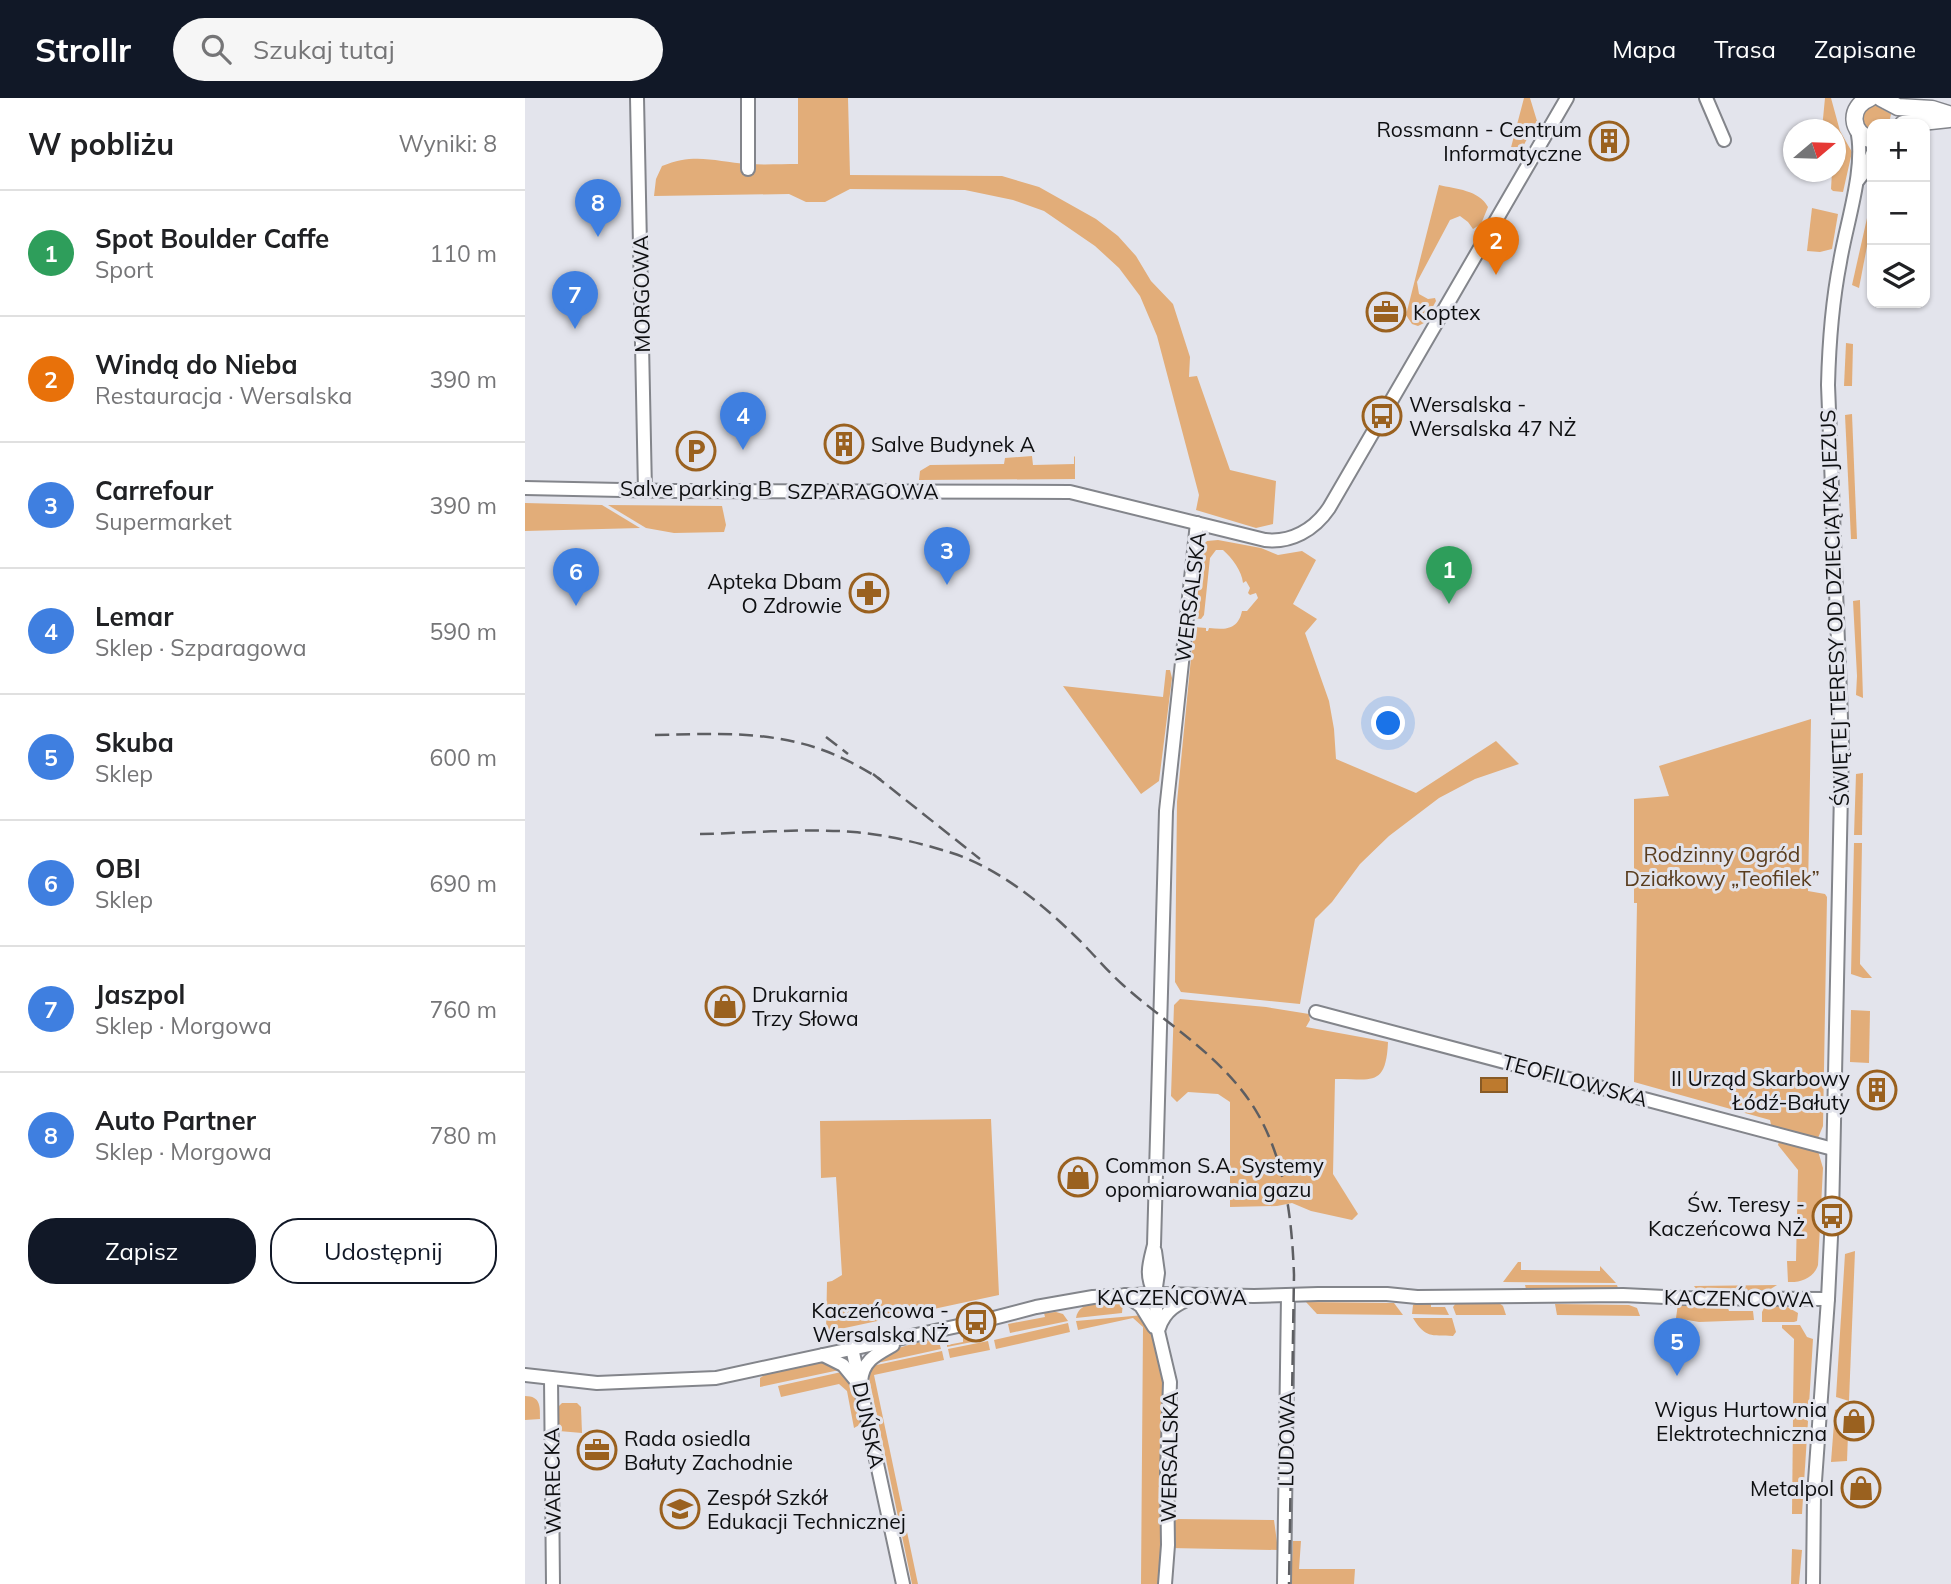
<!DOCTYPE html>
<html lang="pl">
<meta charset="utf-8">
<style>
body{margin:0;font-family:Mulish,sans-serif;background:#f6f6f6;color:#202124}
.controls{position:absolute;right:21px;top:21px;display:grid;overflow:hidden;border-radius:14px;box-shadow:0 2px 5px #0004}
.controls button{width:63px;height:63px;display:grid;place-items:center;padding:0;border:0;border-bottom:2px solid #e0e0e0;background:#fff;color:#202124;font:35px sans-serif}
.compass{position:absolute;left:1258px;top:21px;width:63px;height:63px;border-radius:50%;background:#fff;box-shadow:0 2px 5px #0004;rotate:71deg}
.you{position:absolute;left:864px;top:626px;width:24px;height:24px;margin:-18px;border:5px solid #fff;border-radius:50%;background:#1a73e8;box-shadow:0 0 0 10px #1a73e833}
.badge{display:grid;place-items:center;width:46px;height:46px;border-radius:50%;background:#111827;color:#fff;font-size:23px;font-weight:700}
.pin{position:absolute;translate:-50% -58px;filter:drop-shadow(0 2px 4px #0008)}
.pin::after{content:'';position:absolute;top:37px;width:24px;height:21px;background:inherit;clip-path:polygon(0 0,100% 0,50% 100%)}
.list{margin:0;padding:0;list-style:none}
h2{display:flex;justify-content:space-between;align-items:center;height:91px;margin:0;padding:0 28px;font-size:30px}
h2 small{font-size:23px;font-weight:400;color:#757577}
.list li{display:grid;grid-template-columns:46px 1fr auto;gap:21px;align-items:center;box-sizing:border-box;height:126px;padding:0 28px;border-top:2px solid #e0e0e0}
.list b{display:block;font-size:26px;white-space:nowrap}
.list p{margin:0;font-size:23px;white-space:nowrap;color:#757577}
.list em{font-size:23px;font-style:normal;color:#757577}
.actions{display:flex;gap:14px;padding:21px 28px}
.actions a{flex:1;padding:16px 0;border:2px solid #111827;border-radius:28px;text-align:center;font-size:24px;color:#111827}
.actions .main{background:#111827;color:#fff}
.icon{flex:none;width:38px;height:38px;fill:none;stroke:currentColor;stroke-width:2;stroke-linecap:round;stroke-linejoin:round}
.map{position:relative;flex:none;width:1426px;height:1486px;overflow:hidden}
header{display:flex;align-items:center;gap:42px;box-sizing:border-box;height:98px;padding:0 35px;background:#111827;color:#fff}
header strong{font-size:33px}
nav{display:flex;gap:38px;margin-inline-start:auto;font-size:24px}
.search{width:490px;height:63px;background:#f6f6f6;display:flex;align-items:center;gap:18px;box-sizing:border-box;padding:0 24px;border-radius:38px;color:#757577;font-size:26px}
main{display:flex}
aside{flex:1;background:#fff}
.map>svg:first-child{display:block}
.green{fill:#e2ad79}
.water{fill:#bd7a2e;stroke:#885a25;stroke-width:2}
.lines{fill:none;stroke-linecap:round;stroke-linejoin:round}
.minor-casing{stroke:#83858b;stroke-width:16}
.major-casing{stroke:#83858b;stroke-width:19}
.minor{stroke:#fff;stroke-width:12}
.major{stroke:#fff;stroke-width:16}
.rail{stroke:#5d5e62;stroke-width:2.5;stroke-dasharray:14 7;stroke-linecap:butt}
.labels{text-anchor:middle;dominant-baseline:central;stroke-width:6;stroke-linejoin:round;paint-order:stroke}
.poi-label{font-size:21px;fill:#0e0f11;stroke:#e3e4ec;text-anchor:end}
.street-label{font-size:21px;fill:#0e0f11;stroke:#e3e4ec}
.park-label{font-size:21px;fill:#5a3d1e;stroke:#e3e4ec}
</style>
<header>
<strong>Strollr</strong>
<div class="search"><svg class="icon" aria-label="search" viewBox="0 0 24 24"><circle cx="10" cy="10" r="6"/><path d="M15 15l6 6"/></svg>Szukaj tutaj</div>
<nav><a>Mapa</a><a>Trasa</a><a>Zapisane</a></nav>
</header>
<main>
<aside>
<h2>W pobliżu<small>Wyniki: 8</small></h2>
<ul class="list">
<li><span class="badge" style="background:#2e9e5b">1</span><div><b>Spot Boulder Caffe</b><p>Sport</p></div><em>110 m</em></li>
<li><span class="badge" style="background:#e8710a">2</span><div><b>Windą do Nieba</b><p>Restauracja · Wersalska</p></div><em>390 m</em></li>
<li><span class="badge" style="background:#3f7fe0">3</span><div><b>Carrefour</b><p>Supermarket</p></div><em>390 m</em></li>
<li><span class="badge" style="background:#3f7fe0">4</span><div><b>Lemar</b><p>Sklep · Szparagowa</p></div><em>590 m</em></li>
<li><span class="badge" style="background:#3f7fe0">5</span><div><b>Skuba</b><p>Sklep</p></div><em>600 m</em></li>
<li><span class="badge" style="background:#3f7fe0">6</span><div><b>OBI</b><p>Sklep</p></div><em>690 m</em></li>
<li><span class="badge" style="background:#3f7fe0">7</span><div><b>Jaszpol</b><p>Sklep · Morgowa</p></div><em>760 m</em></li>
<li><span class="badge" style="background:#3f7fe0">8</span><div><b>Auto Partner</b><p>Sklep · Morgowa</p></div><em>780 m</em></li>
</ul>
<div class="actions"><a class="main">Zapisz</a><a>Udostępnij</a></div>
</aside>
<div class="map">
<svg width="1426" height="1486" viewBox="0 0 1426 1486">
<rect width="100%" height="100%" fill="#e3e4ec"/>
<g class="green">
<path d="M273,0H323L325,77L477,78L514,89L571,121L593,138L611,158L626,183L648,206L665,259L664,279L672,278L705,372L751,383L748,426L731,430L671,412L674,397L632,238L615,198L594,170L570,148L519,113L488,102L440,92L325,91L300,104H281L264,96L129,98L131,81L137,68C171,54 190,64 224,66C240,67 257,66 273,66Z"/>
<path d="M999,0H1005L1012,23L996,52L993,51L989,63L986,61L984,57Z"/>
<path d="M1300,0H1306L1315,33L1327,54L1318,94L1308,93L1306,91L1307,74H1310V32L1297,31Z"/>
<path d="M1348,6L1366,16L1364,26H1347V33L1339,26L1336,14Z"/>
<path d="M914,87C931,91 954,92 963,109L956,126L948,131L943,124L935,118L925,122L892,184L894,196L903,201L910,200L911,203L899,225L893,228L887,226L881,217Z"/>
<path d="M1347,98V122L1334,190L1327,187Z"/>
<path d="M1287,110L1313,116L1307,151L1295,154L1282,153Z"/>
<path d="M1321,245L1328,246L1327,288H1319Z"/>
<path d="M1327,316L1332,441H1326L1320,317Z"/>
<path d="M507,358L508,367L549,366V358L550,359V381L394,382L395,373L405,367L479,366L480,360Z"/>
<path d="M0,405L77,407L115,430L0,433Z"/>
<path d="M83,407L197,408L201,427L199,434L149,435L121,430Z"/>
<path d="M693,442L736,450L753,457L777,453L791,462L768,506L792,521L780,535L804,603L809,631L811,661L891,695L971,643L994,666L950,681L914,700L864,738L835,766L807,804L790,821L775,906L656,894L650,884L652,704L669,529L681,530V533H683L684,530C700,532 713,532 717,513H722L733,500L731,495L725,497L723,495L725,490L721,483L718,485C717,473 707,460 698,452H691L685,460L679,517L676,521L670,520L678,447L682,443Z"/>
<path d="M1335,502V504L1338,600L1331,597L1332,578L1328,503Z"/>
<path d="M641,572H645L647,580L634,683L616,696L538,588L638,599Z"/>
<path d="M1286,621L1283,793L1300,796L1302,799L1298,1028L1293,1040H1291L1247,1031L1245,1022L1109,984L1112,805H1109V701L1144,698L1134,668Z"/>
<path d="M1338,675L1337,737H1329L1331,676Z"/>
<path d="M1329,745H1337L1335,866L1347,880H1338L1326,876Z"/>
<path d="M655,901L741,909L784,916L785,922L781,929L863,944C861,991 845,980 810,981L808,1076L833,1116L827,1122L786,1113L767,1105L752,1108L705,1109V1004L693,996L663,994L652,1004L646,998L649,907Z"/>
<path d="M1326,912L1345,913L1344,965L1325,964Z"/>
<path d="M466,1021L474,1197L301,1234L302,1184L307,1183L317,1177L311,1079L296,1080L295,1023Z"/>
<path d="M1255,1040L1293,1053L1298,1070L1293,1167C1289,1180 1275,1185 1263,1184L1262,1163H1271L1273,1072L1253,1047Z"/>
<path d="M1330,1153L1324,1303L1311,1299L1320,1156Z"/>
<path d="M993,1164H996V1172L1075,1173V1168L1091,1185L978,1184Z"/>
<path d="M1000,1187H1092L1093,1190L1091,1191H1001Z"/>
<path d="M1252,1187L1244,1192H1172L1169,1188Z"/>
<path d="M598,1204L597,1215L551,1220C554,1201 581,1205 598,1204Z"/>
<path d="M781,1204L869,1205L878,1217L792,1216Z"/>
<path d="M892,1205H906V1209H920L924,1217L887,1216L888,1207Z"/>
<path d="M931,1205H974L978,1208L981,1217H931L928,1209Z"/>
<path d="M1030,1206L1104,1207L1112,1210L1115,1218L1032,1217Z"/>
<path d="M1153,1206L1181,1207L1203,1210L1204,1213H1228L1229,1222L1174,1224L1151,1220Z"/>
<path d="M1259,1207L1273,1215L1272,1223L1269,1224H1237V1214L1239,1210Z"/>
<path d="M531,1214L538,1216L543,1223L485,1235L483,1226L520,1219L519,1215Z"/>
<path d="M619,1217L642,1281L637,1486H616L618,1229L608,1220L553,1232L551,1223Z"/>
<path d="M888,1220H927L931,1234L928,1238C906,1237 900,1240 888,1220Z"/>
<path d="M543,1225L545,1234L471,1251L469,1242Z"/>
<path d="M1257,1227H1275L1282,1239L1288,1241L1284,1307L1268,1309L1269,1241L1257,1230Z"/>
<path d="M454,1230L460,1234L462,1241L422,1249V1247L438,1244V1233Z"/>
<path d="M407,1240L414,1244L416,1251L343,1267L370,1251Z"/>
<path d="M463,1243L465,1252L425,1260L423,1251Z"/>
<path d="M417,1253L419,1262L349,1277L393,1486H387L343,1275L347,1268Z"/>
<path d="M300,1263L319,1271L235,1289V1280L241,1276Z"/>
<path d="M321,1273L330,1290L338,1325L329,1330L322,1293L314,1286L256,1299L253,1288Z"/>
<path d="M0,1298C16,1298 15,1309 15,1321L0,1322Z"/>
<path d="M37,1305H52L56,1309L57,1335L34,1333L33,1309Z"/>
<path d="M1316,1310H1324L1322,1363L1306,1364L1310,1312Z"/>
<path d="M1268,1320H1278L1283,1323L1277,1416H1267Z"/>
<path d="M650,1421L749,1422L753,1452L645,1450Z"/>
<path d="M768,1443H776L774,1471H830L829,1486H766Z"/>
<path d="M1267,1451L1277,1452L1274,1486H1266Z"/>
</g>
<rect class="water" x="956" y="980" width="26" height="14"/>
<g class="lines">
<defs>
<g id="minor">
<path d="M112,0L120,393"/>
<path d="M223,0V71"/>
<path d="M1181,0L1199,42"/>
<path d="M1333,82L1340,73L1347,56"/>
<path d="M0,390L145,393L545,394L740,442C766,445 789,432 804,410L1042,0"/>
<path d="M791,914L1308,1051"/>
<path d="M630,1153L633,1175L630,1196L633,1233L645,1284L642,1376L643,1447L640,1486"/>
<path d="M630,1196C620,1177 624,1167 629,1147L641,713L672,425"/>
<path d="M600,1197L616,1208L629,1229"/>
<path d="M634,1230C640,1212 652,1206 668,1199"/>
<path d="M327,1250L378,1486"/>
<path d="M298,1257L318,1267L332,1284"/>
<path d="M0,1277L72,1285L191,1280L461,1222L511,1209L568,1199L630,1196L729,1198L793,1196H862L892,1199L1098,1197L1161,1200L1303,1201"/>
<path d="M26,1280L28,1486"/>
<path d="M336,1283C338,1262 352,1256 368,1247"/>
<path d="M759,1486L763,1197"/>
<path d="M1288,1486L1289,1397L1303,1201L1307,1118L1317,647L1303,287C1304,246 1307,205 1315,164C1321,126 1341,69 1332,32"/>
</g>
<g id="major">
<path d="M1345,0C1323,9 1325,35 1347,42"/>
<path d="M1356,0L1373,9L1407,11L1426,17"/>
<path d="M1378,26L1424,21"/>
</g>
</defs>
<use href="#minor" class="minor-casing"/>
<use href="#major" class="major-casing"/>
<use href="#minor" class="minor"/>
<use href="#major" class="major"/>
<g class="rail">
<path d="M130,637C217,635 280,631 356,682"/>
<path d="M301,639L323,656"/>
<path d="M348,676L455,761"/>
<path d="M175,736C226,735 278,730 329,734C362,737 396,745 427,755C473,770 515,804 549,837C566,853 580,871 598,887C645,929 702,961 734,1018C761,1067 767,1123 769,1177L764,1486"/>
</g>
</g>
<defs>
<symbol id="building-ring" viewBox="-11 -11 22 22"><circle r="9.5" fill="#e3e4ec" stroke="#9a611f" stroke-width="1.5"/><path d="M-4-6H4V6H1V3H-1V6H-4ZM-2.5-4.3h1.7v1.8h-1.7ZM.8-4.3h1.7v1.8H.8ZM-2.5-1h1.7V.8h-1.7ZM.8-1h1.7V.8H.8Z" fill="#9a611f"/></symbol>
<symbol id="office-ring" viewBox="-11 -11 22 22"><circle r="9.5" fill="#e3e4ec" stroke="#9a611f" stroke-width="1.5"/><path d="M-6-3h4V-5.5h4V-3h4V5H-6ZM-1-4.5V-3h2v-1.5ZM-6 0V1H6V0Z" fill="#9a611f"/></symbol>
<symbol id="bus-ring" viewBox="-11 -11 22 22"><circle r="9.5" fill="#e3e4ec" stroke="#9a611f" stroke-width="1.5"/><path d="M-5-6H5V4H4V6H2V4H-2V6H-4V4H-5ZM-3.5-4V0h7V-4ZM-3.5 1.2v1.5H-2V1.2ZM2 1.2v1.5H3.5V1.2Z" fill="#9a611f"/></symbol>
<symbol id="parking-ring" viewBox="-11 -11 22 22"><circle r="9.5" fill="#e3e4ec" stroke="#9a611f" stroke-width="1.5"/><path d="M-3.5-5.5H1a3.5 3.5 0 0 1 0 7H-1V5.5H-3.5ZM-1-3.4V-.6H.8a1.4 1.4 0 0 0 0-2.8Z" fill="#9a611f"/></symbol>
<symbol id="pharmacy-ring" viewBox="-11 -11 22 22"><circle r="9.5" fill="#e3e4ec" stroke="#9a611f" stroke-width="1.5"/><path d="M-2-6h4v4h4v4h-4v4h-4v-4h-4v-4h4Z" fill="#9a611f"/></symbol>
<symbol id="shop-ring" viewBox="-11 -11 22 22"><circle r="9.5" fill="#e3e4ec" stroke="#9a611f" stroke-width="1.5"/><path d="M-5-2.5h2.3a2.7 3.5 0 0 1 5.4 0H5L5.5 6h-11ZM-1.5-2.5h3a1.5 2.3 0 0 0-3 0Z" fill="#9a611f"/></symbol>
<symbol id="school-ring" viewBox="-11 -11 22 22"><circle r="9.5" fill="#e3e4ec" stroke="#9a611f" stroke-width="1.5"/><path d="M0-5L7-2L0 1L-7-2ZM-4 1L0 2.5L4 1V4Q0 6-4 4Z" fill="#9a611f"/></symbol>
</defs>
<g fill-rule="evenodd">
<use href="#building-ring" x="1062" y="21" width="44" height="44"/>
<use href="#office-ring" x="839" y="192" width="44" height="44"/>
<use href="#bus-ring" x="835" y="296" width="44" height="44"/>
<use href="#building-ring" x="297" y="324" width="44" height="44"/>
<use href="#parking-ring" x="149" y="331" width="44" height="44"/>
<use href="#pharmacy-ring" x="322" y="473" width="44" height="44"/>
<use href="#shop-ring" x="178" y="886" width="44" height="44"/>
<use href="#building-ring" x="1330" y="970" width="44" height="44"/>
<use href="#shop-ring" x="531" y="1057" width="44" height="44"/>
<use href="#bus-ring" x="1285" y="1096" width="44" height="44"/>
<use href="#bus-ring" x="429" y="1202" width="44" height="44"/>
<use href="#shop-ring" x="1307" y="1301" width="44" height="44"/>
<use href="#office-ring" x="50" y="1330" width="44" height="44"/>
<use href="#shop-ring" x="1314" y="1368" width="44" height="44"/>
<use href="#school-ring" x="133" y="1389" width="44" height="44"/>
</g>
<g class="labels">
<g class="poi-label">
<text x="1057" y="31">Rossmann - Centrum<tspan x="1057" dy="24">Informatyczne</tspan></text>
<text x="888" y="214" text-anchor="start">Koptex</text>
<text x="884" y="306" text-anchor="start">Wersalska -<tspan x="884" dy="24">Wersalska 47 NŻ</tspan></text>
<text x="346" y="346" text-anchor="start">Salve Budynek A</text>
<text x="171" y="390" text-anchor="middle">Salve parking B</text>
<text x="317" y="483">Apteka Dbam<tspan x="317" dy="24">O Zdrowie</tspan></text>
<text x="227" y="896" text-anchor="start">Drukarnia<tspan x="227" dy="24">Trzy Słowa</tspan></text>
<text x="1325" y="980">II Urząd Skarbowy<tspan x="1325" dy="24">Łódź-Bałuty</tspan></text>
<text x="580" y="1067" text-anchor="start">Common S.A. Systemy<tspan x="580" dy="24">opomiarowania gazu</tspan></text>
<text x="1280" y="1106">Św. Teresy -<tspan x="1280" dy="24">Kaczeńcowa NŻ</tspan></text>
<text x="424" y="1212">Kaczeńcowa -<tspan x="424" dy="24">Wersalska NŻ</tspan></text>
<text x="1302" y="1311">Wigus Hurtownia<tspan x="1302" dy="24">Elektrotechniczna</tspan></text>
<text x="99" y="1340" text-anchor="start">Rada osiedla<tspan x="99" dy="24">Bałuty Zachodnie</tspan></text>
<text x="1309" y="1390">Metalpol</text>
<text x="182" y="1399" text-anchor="start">Zespół Szkół<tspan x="182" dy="24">Edukacji Technicznej</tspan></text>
</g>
<g class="street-label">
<text transform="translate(116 196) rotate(-91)">MORGOWA</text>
<text x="338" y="393">SZPARAGOWA</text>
<text transform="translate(665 499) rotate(-83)">WERSALSKA</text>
<text transform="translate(1309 510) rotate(-92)">ŚWIĘTEJ TERESY OD DZIECIĄTKA JEZUS</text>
<text transform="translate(1050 982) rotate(15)">TEOFILOWSKA</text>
<text x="647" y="1199">KACZEŃCOWA</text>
<text transform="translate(1214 1200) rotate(1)">KACZEŃCOWA</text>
<text transform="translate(344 1327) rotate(78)">DUŃSKA</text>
<text transform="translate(761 1341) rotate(-89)">LUDOWA</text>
<text transform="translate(644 1359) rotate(-89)">WERSALSKA</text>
<text transform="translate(27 1383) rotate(-91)">WARECKA</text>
</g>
<g class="park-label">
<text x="1197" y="756">Rodzinny Ogród<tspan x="1197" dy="24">Działkowy „Teofilek”</tspan></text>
</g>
</g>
</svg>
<div class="controls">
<button>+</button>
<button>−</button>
<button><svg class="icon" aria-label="layers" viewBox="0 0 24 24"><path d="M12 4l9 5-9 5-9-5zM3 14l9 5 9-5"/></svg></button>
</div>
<svg class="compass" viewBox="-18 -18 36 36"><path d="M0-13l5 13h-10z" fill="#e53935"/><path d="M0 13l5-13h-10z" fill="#757577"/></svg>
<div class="you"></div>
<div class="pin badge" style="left:924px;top:506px;background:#2e9e5b">1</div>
<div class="pin badge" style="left:971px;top:177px;background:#e8710a">2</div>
<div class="pin badge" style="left:422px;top:487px;background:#3f7fe0">3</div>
<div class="pin badge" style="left:218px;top:352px;background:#3f7fe0">4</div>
<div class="pin badge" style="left:1152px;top:1278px;background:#3f7fe0">5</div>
<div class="pin badge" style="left:51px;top:508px;background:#3f7fe0">6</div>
<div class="pin badge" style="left:50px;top:231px;background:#3f7fe0">7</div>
<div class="pin badge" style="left:73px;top:139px;background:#3f7fe0">8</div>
</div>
</main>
